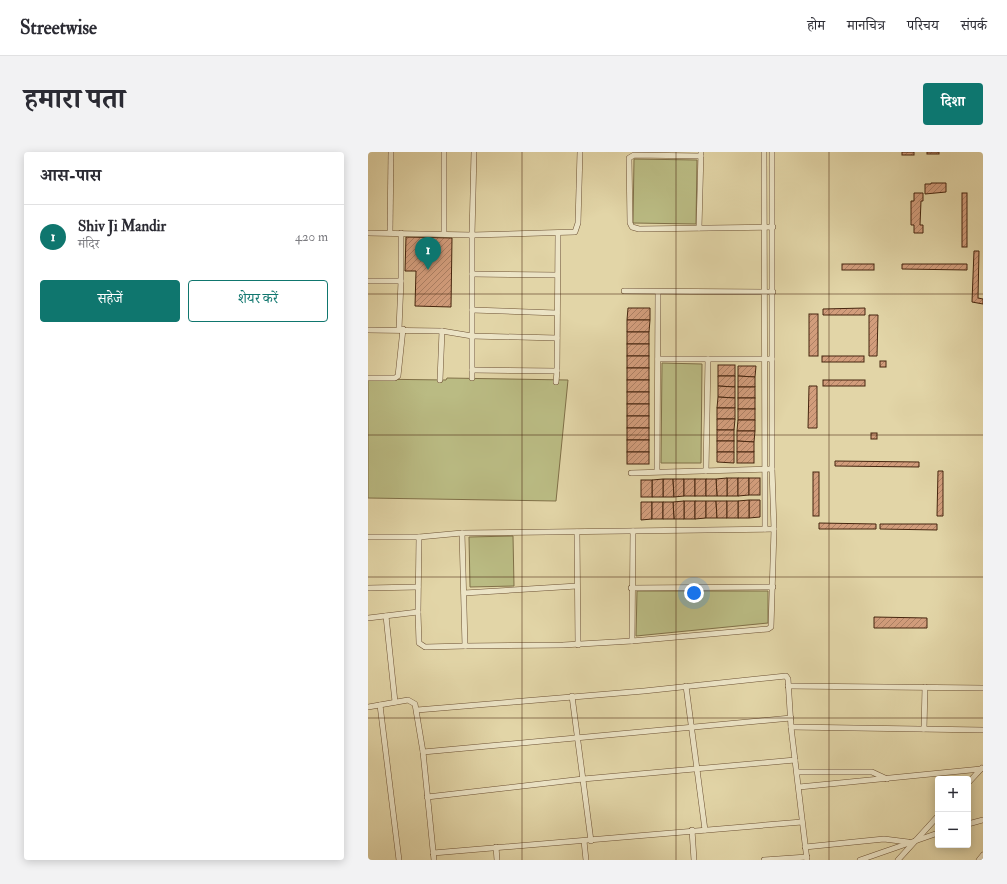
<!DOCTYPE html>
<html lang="hi">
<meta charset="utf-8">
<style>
body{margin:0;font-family:"IM FELL Double Pica","Noto Serif Devanagari",serif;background:#f2f2f3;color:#2b2b33}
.controls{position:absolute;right:12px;bottom:12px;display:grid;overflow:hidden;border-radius:4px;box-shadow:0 2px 10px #0003}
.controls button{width:36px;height:36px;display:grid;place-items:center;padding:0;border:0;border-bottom:1px solid #e1e1e2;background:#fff;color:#2b2b33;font:20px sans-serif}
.you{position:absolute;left:326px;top:441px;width:14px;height:14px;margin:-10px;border:3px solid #fff;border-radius:50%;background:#1a73e8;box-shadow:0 0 0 6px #1a73e833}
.badge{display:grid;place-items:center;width:26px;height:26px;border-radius:50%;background:#0f766e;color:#fff;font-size:13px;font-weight:700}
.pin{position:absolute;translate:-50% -33px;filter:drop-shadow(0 1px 2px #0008)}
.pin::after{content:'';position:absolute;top:21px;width:14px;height:12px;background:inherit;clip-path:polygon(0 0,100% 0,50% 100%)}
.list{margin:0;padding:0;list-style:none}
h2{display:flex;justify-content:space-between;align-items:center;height:52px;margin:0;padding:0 16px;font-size:17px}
h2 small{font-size:13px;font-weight:400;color:#7c7c81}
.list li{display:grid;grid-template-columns:26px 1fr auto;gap:12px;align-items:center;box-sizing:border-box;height:64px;padding:0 16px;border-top:1px solid #e1e1e2}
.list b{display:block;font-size:15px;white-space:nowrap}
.list p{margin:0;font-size:13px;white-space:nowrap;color:#7c7c81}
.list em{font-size:13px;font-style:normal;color:#7c7c81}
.actions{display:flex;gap:8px;padding:12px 16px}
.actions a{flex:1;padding:9px 0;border:1px solid #0f766e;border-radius:4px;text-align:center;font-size:14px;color:#0f766e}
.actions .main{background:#0f766e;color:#fff}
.map{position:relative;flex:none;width:615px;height:708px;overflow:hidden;border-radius:4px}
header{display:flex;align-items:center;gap:24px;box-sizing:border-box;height:56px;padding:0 20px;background:#fff;border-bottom:1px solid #e1e1e2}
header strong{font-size:19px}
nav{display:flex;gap:22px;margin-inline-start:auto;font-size:14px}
.intro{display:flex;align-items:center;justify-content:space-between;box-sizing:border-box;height:96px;padding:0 24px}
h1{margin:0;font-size:28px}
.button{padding:10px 18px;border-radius:4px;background:#0f766e;color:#fff;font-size:14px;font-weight:700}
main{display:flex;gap:24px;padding:0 24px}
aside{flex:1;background:#fff;border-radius:4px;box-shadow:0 2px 10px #0003}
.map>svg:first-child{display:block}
.green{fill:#babb83;stroke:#807048}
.building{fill:url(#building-hatch);stroke:#45250e}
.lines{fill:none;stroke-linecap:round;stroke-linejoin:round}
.street-casing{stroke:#6c5134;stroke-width:6}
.street{stroke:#ece4c6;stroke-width:5}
.grid{fill:none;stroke:#45250e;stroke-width:1;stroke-opacity:0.55}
</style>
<header>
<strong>Streetwise</strong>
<nav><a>होम</a><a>मानचित्र</a><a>परिचय</a><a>संपर्क</a></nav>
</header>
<div class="intro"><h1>हमारा पता</h1><a class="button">दिशा</a></div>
<main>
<aside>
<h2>आस-पास<small></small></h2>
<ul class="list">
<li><span class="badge">1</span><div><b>Shiv Ji Mandir</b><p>मंदिर</p></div><em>420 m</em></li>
</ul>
<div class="actions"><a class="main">सहेजें</a><a>शेयर करें</a></div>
</aside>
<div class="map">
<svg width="615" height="708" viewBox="0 0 615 708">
<defs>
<pattern id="building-hatch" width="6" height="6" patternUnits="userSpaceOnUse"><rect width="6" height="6" fill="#d29d7c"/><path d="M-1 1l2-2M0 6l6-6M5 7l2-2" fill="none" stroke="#ac8064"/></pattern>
</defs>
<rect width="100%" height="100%" fill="#e2d5a7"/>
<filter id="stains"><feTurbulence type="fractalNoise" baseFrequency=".005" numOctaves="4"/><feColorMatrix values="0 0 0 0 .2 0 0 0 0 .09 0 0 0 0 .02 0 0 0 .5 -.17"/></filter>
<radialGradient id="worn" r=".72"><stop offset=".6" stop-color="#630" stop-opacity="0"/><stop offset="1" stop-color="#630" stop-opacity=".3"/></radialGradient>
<g class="green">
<path d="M266,7L329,8L328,72L265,71Z"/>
<path d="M294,211L334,212L333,311H293Z"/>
<path d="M79,226L200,228L188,349L0,346V227L78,228Z"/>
<path d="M145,384L146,434L102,435L101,385Z"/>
<path d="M269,439H400V471L268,484Z"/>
</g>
<g class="building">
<rect x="534" y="0" width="12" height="3"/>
<rect x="559" y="0" width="12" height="2"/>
<path d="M563,31H578V40L557,42V32H563Z"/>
<path d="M546,41H555V49H553L552,73H555V81H546V73H543V49H546Z"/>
<rect x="594" y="41" width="5" height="54"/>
<path d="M38,85L84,86L83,155L47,154L48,119H37Z"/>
<path d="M606,99H611L610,146L615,147V152L604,150Z"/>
<rect x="474" y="112" width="32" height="6"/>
<path d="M534,112H599V118L534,117Z"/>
<path d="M260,156H282V168H259Z"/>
<path d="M497,156V163H455V157Z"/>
<rect x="441" y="162" width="9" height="42"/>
<path d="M501,163H510L509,204H501Z"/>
<path d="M259,168H282L281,180H259Z"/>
<rect x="259" y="180" width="22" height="12"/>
<rect x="259" y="192" width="22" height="12"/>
<rect x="259" y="204" width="22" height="12"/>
<rect x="454" y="204" width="42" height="6"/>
<rect x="512" y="209" width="6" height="6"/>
<rect x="350" y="213" width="17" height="11"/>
<path d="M370,214H388L387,225L370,224Z"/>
<rect x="259" y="216" width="22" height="12"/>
<path d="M350,224H367V235L350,234Z"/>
<path d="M370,224L387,225V235H370Z"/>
<rect x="259" y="228" width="22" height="12"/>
<rect x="455" y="228" width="42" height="6"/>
<path d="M350,234L367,235V246L350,245Z"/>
<path d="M441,234H449V276H440Z"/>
<rect x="370" y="235" width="17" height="11"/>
<rect x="259" y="240" width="22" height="12"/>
<path d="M350,245L367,246V256H349Z"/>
<rect x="370" y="246" width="17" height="11"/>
<rect x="259" y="252" width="22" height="12"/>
<rect x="349" y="256" width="18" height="11"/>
<rect x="370" y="257" width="17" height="11"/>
<rect x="259" y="264" width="22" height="12"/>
<path d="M349,267H367L366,278H349Z"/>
<path d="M370,268H387V279H369Z"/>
<rect x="259" y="276" width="22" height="12"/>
<rect x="349" y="278" width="17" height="11"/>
<path d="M369,279H387L386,290L369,289Z"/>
<rect x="503" y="281" width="6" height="6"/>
<rect x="259" y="288" width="22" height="12"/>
<rect x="349" y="289" width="17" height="11"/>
<path d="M369,289L386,290V300H369Z"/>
<rect x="259" y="300" width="22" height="12"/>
<path d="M349,300H366V311L349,310Z"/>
<rect x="369" y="300" width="17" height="11"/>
<path d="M467,309L551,310V315L467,314Z"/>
<path d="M570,319H575V364H569Z"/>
<rect x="445" y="320" width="6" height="44"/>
<rect x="359" y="326" width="11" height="18"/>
<path d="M359,326V344H349L348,327Z"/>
<path d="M370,326H381V343L370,344Z"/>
<rect x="381" y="326" width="11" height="17"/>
<path d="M295,327H305L306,345H295Z"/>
<path d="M295,327V345H284V328Z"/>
<path d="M305,327H316V344L306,345Z"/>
<rect x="316" y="327" width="11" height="17"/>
<rect x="327" y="327" width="11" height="17"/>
<path d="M338,327H348L349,344H338Z"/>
<rect x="273" y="328" width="11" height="17"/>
<path d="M381,348H392V365L381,366Z"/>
<path d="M381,348V366H370V349Z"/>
<rect x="316" y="349" width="11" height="18"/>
<path d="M316,349V367H306L305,350Z"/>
<path d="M327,349H338V366L327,367Z"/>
<path d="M338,349H348L349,366H338Z"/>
<path d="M348,349H359V366H349Z"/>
<rect x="359" y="349" width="11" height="17"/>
<path d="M273,350H284V367L273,368Z"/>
<rect x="284" y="350" width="11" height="17"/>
<path d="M295,350H305L306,367H295Z"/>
<path d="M451,371L508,372V377H451Z"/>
<path d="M512,372H569V378L512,377Z"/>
<path d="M506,465L559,466V476H506Z"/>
</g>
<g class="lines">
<defs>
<g id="street">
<path d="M396,0L397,377"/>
<path d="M333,4L266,3L261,6L262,71L264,75L271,77L405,75"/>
<path d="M331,76L333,0"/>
<path d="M0,81L104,83L207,80L210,71L212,0"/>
<path d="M22,81L23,0"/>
<path d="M76,81V0"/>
<path d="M104,122L189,123"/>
<path d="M0,129H33"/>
<path d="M256,139L405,140"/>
<path d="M104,158L189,161"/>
<path d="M31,177L33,129V81"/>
<path d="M0,178L74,179L104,184L189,186"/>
<path d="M290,207H404"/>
<path d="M104,218L189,219L190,81"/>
<path d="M0,226H27L30,224L35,177"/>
<path d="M104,226V83L106,0"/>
<path d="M72,228L74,179"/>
<path d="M188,230L189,219"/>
<path d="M289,319L290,140"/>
<path d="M338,319L340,207"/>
<path d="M263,321L404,317"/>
<path d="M209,380L210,493"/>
<path d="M94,381L97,494L195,493L264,489L400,477L403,475L406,377L404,317V0"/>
<path d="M0,385H51L94,381L406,377"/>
<path d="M51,385L50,460L51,491L57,495L97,494"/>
<path d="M0,436L50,435"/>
<path d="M263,436L405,435"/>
<path d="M96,441L209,434"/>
<path d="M18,464L27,550"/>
<path d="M0,466L50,460"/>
<path d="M264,489L265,379"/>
<path d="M318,534L337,678"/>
<path d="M420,534L615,536"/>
<path d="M204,544L223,689"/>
<path d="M12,553L31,708"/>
<path d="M0,555L40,548L47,552L55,600L66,708"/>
<path d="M49,558L276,539L418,524L420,527L423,575L439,708"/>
<path d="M423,575L615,578"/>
<path d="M556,577L557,535"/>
<path d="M55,600L423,566"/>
<path d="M429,620H504L519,627"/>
<path d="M600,631L614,616"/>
<path d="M431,635L613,617"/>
<path d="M59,645L215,627L427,608"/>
<path d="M600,672L615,668"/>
<path d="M324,678L326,708"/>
<path d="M216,689L218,708"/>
<path d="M128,695L129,708"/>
<path d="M437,695L516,687L540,690"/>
<path d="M65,701L434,670"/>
<path d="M396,708L439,705"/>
<path d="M492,708L570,681"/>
<path d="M530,708L570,664"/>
<path d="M611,708L615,703"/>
</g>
</defs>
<use href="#street" class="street-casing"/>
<use href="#street" class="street"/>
</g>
<path class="grid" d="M154,0V708M308,0V708M461,0V708M0,142H615M0,283H615M0,425H615M0,566H615"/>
<rect width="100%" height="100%" filter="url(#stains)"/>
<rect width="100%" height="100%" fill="url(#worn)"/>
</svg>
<div class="controls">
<button>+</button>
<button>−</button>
</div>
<div class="you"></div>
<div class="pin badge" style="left:60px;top:118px">1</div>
</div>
</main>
